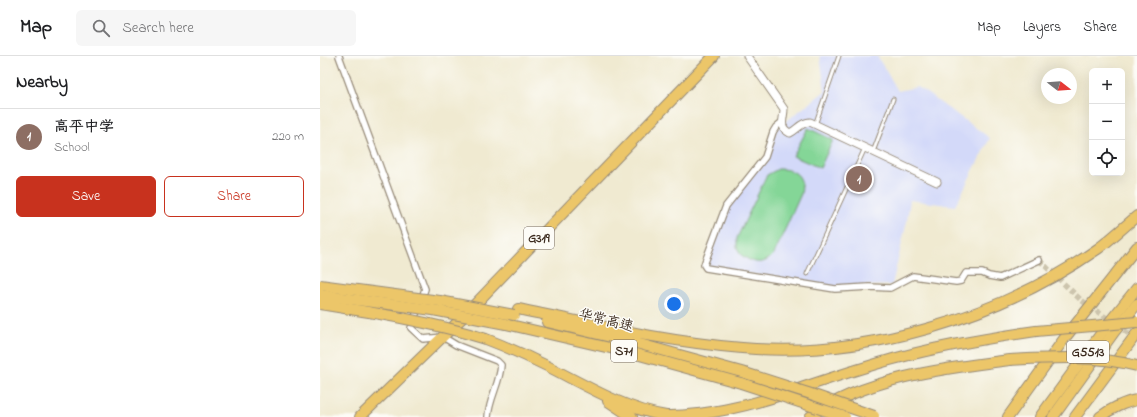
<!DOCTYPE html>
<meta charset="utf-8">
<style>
body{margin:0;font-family:"Indie Flower","LXGW WenKai TC",sans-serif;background:#f6f6f6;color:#202124}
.controls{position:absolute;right:12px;top:12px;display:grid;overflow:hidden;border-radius:6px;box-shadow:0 4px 16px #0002}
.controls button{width:36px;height:36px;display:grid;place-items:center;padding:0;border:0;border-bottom:1px solid #e0e0e0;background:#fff;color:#202124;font:20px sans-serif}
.compass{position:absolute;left:721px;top:12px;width:36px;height:36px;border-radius:50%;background:#fff;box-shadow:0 4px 16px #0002;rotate:107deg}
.you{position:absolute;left:354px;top:248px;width:14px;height:14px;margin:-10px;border:3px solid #fff;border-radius:50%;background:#1a73e8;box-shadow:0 0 0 6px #1a73e833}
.badge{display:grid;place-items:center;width:26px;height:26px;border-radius:50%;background:#c8321e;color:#fff;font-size:13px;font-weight:700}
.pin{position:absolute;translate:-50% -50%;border:2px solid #fff;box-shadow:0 1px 4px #0006}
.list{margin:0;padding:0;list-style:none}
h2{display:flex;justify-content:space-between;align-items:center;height:52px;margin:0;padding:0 16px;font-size:17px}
h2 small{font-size:13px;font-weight:400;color:#757577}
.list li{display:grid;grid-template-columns:26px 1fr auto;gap:12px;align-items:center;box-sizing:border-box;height:56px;padding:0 16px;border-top:1px solid #e0e0e0}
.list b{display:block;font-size:15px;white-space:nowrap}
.list p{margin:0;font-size:13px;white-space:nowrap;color:#757577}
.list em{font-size:13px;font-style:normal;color:#757577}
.actions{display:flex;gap:8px;padding:12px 16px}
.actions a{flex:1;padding:9px 0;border:1px solid #c8321e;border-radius:6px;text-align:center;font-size:14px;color:#c8321e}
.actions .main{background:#c8321e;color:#fff}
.icon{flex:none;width:22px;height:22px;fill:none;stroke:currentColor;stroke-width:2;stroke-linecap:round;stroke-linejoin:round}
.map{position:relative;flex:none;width:817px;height:361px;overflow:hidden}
header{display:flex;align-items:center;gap:24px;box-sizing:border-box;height:56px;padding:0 20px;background:#fff;border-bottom:1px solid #e0e0e0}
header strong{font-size:19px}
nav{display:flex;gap:22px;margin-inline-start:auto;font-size:14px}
.search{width:280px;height:36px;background:#f6f6f6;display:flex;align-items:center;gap:10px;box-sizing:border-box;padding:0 14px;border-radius:6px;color:#757577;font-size:15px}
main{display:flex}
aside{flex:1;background:#fff}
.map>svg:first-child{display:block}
.built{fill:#d3d9f9}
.green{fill:#84d697;stroke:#60805a}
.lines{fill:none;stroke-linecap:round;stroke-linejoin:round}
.minor-tunnel{stroke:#ccc4ad;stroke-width:5.5;stroke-dasharray:5.5 3;stroke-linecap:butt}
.service-casing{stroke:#968a78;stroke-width:5}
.minor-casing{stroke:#968a78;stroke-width:8}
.tertiary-casing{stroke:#968a78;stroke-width:9}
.trunk-casing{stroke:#968a78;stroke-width:12}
.motorway-casing{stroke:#968a78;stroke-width:12}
.service{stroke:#fff;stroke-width:3}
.minor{stroke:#fff;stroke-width:5.5}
.tertiary{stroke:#fff;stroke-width:7}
.trunk{stroke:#ecc669;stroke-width:10}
.motorway{stroke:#ecc669;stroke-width:10}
.motorway-bridge-casing{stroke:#968a78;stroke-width:12;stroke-linecap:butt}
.motorway-bridge{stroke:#ecc669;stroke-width:10}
.labels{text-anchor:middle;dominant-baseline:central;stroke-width:3;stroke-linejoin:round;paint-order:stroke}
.shield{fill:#fdfcf7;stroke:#75695f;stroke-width:1}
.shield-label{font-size:13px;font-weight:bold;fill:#3b2a1e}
.street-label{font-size:14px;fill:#3b2a1e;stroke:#fdfcf7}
</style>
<header>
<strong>Map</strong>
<div class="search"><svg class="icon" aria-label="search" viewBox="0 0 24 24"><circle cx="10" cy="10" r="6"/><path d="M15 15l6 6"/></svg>Search here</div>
<nav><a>Map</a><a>Layers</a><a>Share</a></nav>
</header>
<main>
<aside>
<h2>Nearby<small></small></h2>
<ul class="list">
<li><span class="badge" style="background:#8d6e63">1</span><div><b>高平中学</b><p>School</p></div><em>220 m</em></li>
</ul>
<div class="actions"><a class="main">Save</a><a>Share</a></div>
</aside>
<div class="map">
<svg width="817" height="361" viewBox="0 0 817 361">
<rect width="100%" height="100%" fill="#fdfcf7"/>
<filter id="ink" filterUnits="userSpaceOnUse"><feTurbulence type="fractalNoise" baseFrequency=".025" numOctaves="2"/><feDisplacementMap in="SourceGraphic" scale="8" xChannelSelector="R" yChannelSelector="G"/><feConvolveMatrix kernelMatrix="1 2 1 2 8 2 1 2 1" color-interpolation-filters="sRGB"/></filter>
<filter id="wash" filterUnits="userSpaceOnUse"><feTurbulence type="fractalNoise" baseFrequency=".012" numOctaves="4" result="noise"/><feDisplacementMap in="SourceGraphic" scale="16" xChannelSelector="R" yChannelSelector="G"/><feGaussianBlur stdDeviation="0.9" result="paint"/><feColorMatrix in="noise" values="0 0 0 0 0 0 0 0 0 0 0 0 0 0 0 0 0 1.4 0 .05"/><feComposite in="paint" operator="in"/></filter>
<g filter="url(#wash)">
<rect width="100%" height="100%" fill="#f0ead1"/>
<path class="built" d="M500,0H557L578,35L598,31L670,82L635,150L590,144L587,165L572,229L511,231L386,211L408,149L446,101L455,74L505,35Z"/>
<g class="green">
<path d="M488,72L513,84L500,112L473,100Z"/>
<path d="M458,113C475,113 485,120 481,138L454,198C443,211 432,207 420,198L417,191V182L447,119Z"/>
</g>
</g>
<g filter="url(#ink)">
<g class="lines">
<path class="minor-tunnel" d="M719,204L761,244L815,282"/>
<defs>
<g id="service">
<path d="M495,69L519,0"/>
<path d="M553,96L573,43"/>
<path d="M487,218L545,92"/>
</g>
<g id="minor">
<path d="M19,0L105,233L91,272L103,283L123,281L136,289L177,305L181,309C180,327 169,343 168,361"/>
<path d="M462,66L456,71L453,76L445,101L406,150L385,206L384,209L386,212L515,233L549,231L570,232L593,220L636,226L641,225L646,217H662L669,220L680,222L719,204"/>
</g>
<path id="tertiary" d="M427,0L464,53C464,63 458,71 470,77C477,74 481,66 490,66L617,126"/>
<path id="trunk" d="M40,361L140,264L394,0"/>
<g id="motorway">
<path d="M198,253C272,268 346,286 422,292C544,303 679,262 779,192C792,182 805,170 817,160"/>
<path d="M227,266L316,287L425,317"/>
<path d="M186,268L316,298L421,327"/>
<path d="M166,283C187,291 207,300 227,310C265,329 304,353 346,360C382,361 431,349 464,338C495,327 526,317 556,308C609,292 662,283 716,275"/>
<path d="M288,345L312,361"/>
<path d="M490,361C543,322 626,312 690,304"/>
<path d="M688,361L744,283L817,191"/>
<path d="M720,361L788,268L817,232"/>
<path d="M733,361L794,276L817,248"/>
<path d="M755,361L817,277"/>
<path d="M780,361C790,353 805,346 817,344"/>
</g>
</defs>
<use href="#service" class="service-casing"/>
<use href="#minor" class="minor-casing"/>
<use href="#tertiary" class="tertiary-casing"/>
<use href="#trunk" class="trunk-casing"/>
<use href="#motorway" class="motorway-casing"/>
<use href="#service" class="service"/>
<use href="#minor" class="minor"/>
<use href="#tertiary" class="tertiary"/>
<use href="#trunk" class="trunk"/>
<use href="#motorway" class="motorway"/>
<defs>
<g id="motorway-bridge">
<path d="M0,229L120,245L194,259"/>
<path d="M0,239L113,254L186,268"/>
<path d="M0,248C56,257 112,266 166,283"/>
<path d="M716,275L817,266"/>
<path d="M690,304C732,302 775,299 817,310"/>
<path d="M425,317L488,337L554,360"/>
<path d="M421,327L525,361"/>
</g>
</defs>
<use href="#motorway-bridge" class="motorway-bridge-casing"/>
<use href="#motorway-bridge" class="motorway-bridge"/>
</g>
</g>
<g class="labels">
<g class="shield">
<rect x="204" y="171" width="30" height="22" rx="3"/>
<rect x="291" y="284" width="26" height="22" rx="3"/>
<rect x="747" y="285" width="42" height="22" rx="3"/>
</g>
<g class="shield-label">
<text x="219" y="182">G319</text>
<text x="304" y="295">S71</text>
<text x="768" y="296">G5513</text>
</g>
<g class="street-label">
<text transform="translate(286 265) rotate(14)">华常高速</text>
</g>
</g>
</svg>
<div class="controls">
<button>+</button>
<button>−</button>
<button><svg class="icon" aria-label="locate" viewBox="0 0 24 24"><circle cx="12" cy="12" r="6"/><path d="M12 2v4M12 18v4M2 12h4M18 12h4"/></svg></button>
</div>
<svg class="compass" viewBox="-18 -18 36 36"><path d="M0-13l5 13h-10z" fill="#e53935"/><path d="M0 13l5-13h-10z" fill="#757577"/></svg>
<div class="you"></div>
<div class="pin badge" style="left:539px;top:123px;background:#8d6e63">1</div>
</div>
</main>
